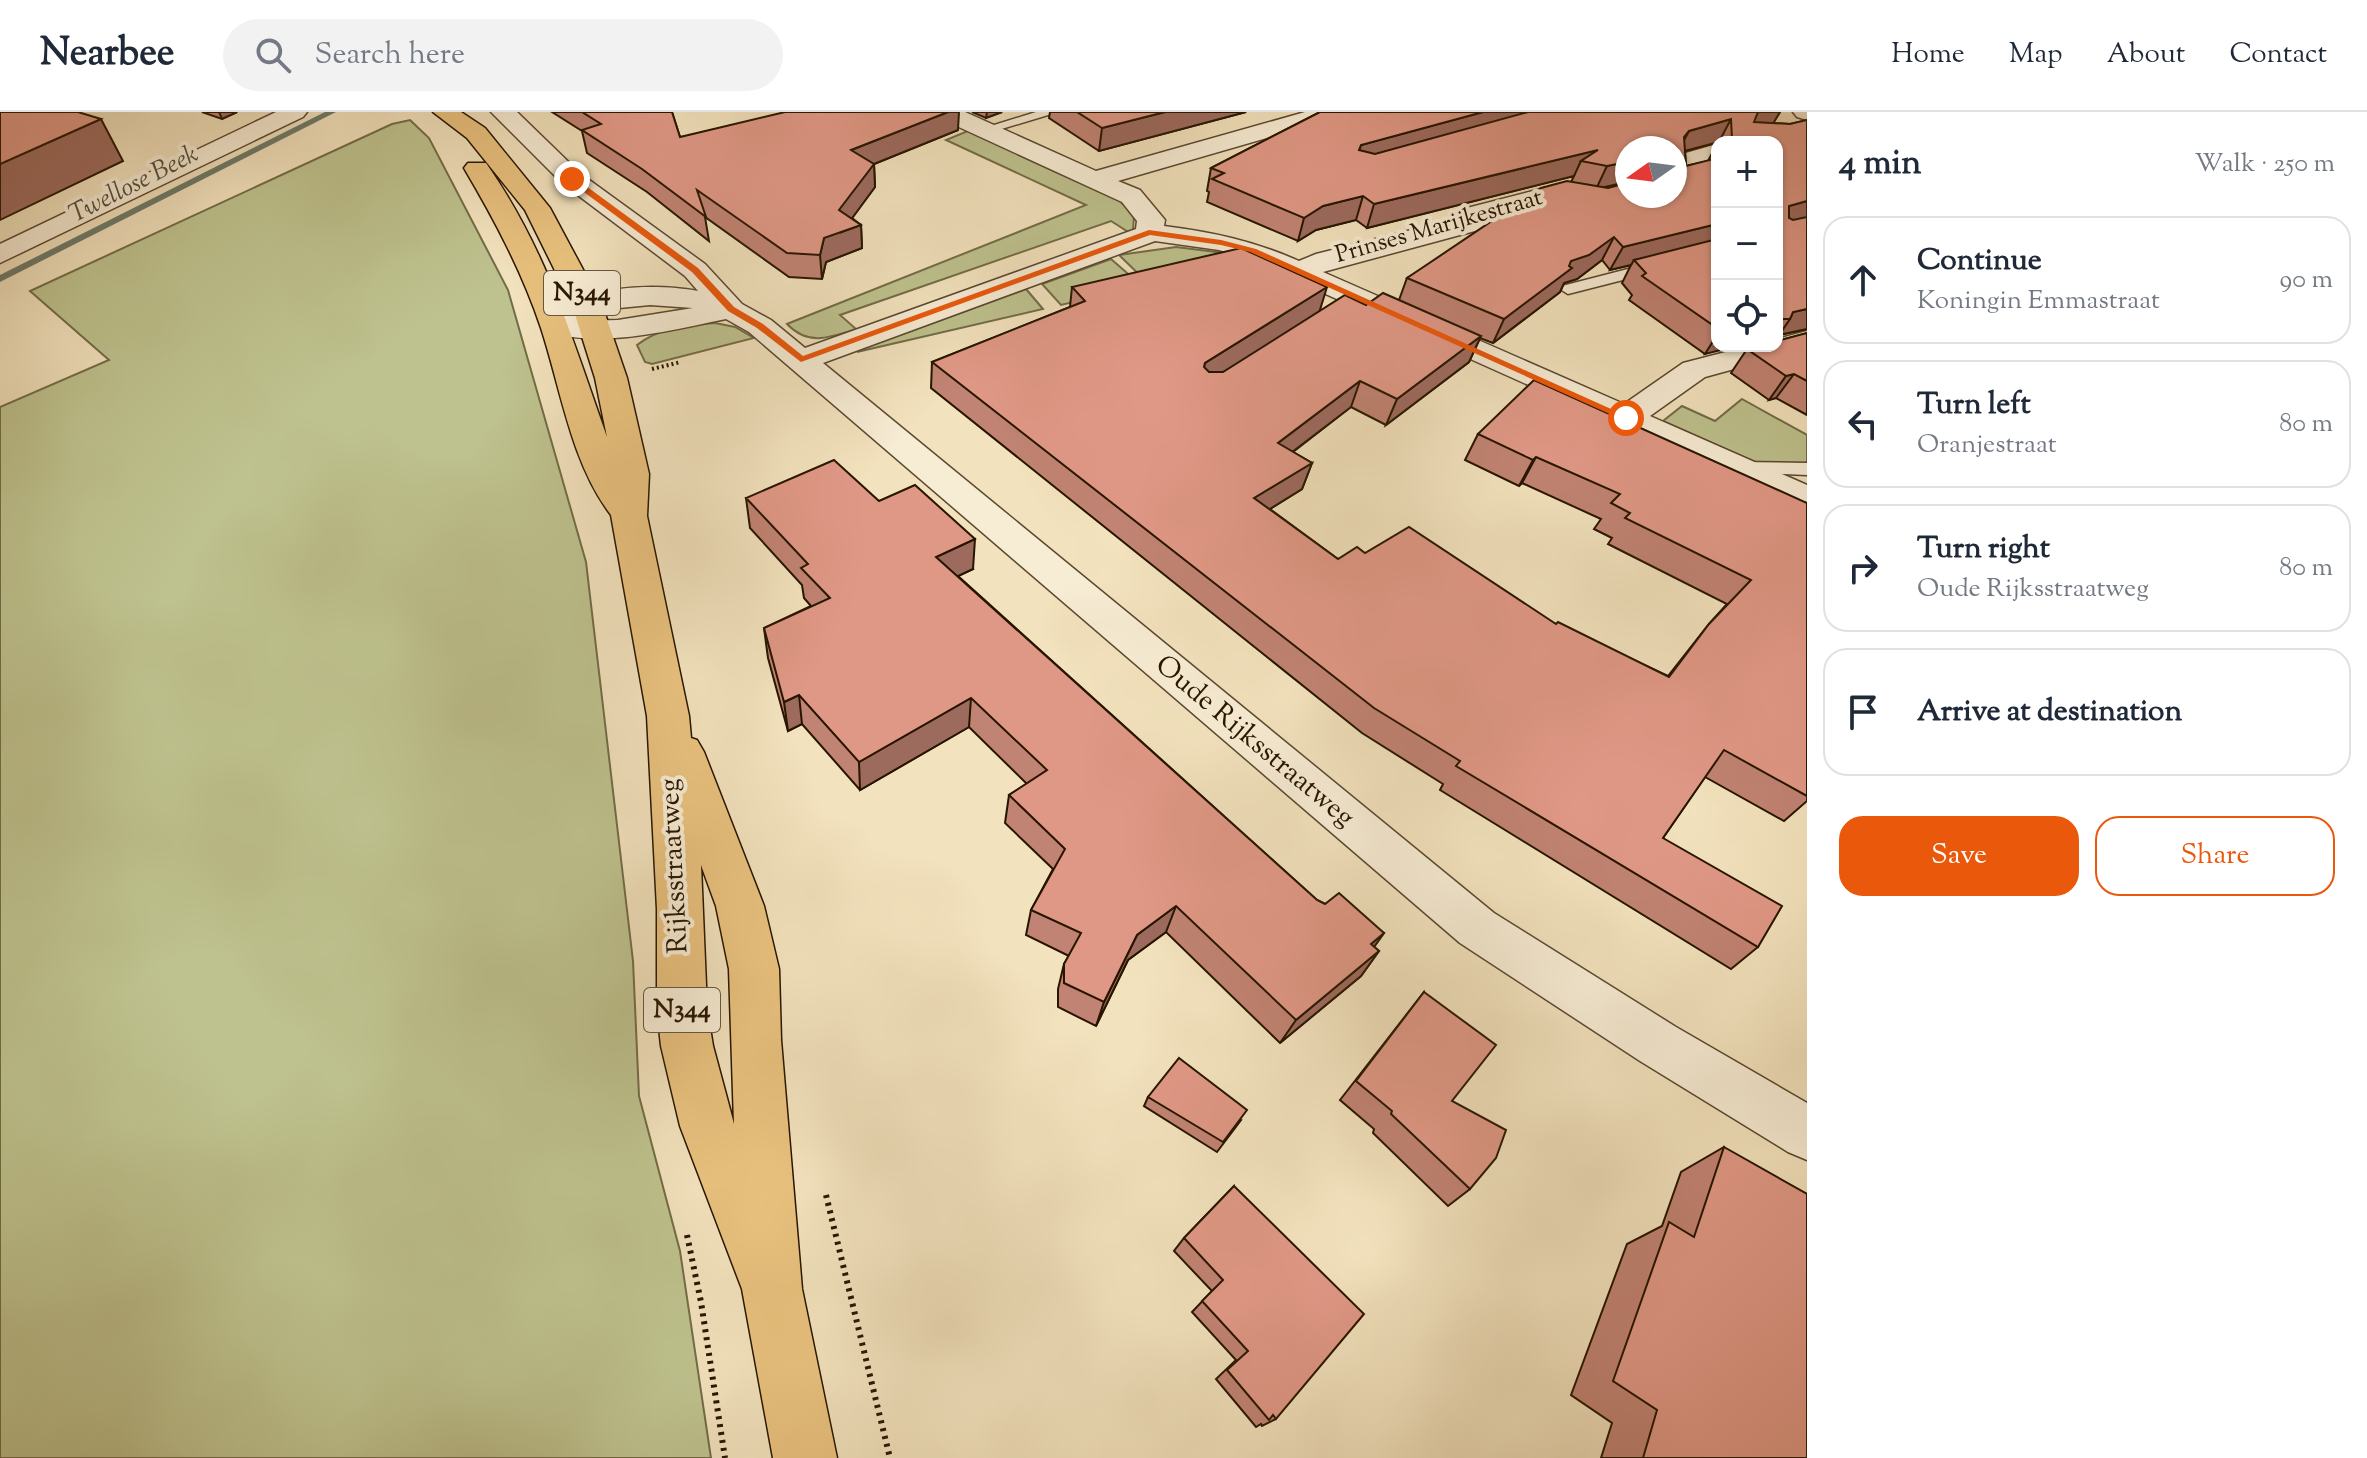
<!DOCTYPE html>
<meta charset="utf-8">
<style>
body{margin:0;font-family:"Sorts Mill Goudy",serif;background:#f2f2f3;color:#1f2937}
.controls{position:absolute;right:24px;top:24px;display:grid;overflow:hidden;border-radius:16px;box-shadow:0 2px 6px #0004}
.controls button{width:72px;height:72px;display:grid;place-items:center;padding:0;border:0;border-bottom:2px solid #e0e1e3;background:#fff;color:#1f2937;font:40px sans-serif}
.compass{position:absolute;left:1615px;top:24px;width:72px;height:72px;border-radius:50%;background:#fff;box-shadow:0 2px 6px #0004;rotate:256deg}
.stop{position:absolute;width:24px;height:24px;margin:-18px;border:6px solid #ea580c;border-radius:50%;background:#fff}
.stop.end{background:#ea580c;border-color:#fff;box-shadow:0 2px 8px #0008}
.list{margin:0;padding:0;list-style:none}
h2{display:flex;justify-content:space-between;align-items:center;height:104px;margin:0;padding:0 32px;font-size:34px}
h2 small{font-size:26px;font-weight:400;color:#747a83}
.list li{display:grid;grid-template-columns:52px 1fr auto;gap:24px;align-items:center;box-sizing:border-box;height:128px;margin:0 16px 16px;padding:0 16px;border:2px solid #e0e1e3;border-radius:24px}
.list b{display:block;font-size:30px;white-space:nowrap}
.list p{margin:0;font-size:26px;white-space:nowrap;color:#747a83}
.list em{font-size:26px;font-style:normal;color:#747a83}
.actions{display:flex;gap:16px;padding:24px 32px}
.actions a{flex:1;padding:18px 0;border:2px solid #ea580c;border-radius:24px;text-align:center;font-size:28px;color:#ea580c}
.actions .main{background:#ea580c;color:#fff}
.icon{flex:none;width:44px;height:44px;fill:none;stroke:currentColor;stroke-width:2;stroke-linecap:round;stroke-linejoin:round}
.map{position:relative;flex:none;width:1807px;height:1346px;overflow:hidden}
header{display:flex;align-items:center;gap:48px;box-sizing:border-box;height:112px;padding:0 40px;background:#fff;border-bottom:2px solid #e0e1e3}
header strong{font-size:38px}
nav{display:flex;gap:44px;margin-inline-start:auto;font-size:28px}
.search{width:560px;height:72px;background:#f2f2f3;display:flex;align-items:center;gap:20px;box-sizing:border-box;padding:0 28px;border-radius:44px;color:#747a83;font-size:30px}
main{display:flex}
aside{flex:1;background:#fff}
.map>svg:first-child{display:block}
.green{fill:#bec28e;stroke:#726c47;stroke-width:2}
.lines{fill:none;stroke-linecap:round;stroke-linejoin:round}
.stream{fill:#6d7a6a;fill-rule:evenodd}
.service-casing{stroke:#5a482f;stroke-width:3}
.minor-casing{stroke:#5a482f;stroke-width:3}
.primary-casing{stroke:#271500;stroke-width:3}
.path-far1{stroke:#271500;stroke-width:4;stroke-dasharray:2 3;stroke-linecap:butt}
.path{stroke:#271500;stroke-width:6;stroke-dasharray:3 5;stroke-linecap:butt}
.service{fill:#f7ecd4;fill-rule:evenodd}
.minor{fill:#f7ecd4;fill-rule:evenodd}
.primary{fill:#e9c17e;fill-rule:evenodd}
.wall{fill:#c18373;stroke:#271500;stroke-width:2;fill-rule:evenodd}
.shaded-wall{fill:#9d6a5e;stroke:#271500;stroke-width:2}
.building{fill:#e09886;stroke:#271500;stroke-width:2}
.route{fill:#ea580c}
.labels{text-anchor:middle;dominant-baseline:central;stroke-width:8;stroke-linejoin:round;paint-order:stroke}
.far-street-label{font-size:24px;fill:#271500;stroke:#f7ecd4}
.far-water-label{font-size:26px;font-style:italic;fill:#50503e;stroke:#f7ecd4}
.shield{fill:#f7ecd4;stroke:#655640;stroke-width:2}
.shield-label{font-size:26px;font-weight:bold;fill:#271500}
.street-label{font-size:28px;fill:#271500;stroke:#f7ecd4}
</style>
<header>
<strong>Nearbee</strong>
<div class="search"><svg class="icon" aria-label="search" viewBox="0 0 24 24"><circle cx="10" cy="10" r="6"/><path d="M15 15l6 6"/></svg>Search here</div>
<nav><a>Home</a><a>Map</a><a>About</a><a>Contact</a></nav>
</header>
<main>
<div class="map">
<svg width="1807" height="1346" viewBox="0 0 1807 1346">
<rect width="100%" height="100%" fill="#f2e2bd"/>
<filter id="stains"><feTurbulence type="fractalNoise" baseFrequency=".0025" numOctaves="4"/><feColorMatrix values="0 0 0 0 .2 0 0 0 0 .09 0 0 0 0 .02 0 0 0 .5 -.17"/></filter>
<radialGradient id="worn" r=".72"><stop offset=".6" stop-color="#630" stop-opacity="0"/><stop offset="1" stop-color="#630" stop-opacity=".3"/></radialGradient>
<g class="green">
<path d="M410,8L429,26L508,178L586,450L633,849L639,984L680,1139L711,1346H0V295L109,248L30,179L392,12Z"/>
<path d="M970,18L1113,83L1134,102L1133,119L1130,121L1111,109L840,203L856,217C829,226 808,234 787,212L1086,93L946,28Z"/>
<path d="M1176,135L1240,143L1149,172L1119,143Z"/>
<path d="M1111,147L1142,174L1061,193L1042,172Z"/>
<path d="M1026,177L1043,197L857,240L869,234Z"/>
<path d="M715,211L735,215L754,226L652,252L645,250L637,233C659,216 687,212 715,211Z"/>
<path d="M1742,287L1807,323V352L1757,351L1663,309L1682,294L1715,309Z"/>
</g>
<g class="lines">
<path class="stream" d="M325,0H336L0,170V163Z"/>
<defs>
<g id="service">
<path d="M1036,0H1058L985,22L978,18Z"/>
<path d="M1717,134V144L1568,182L1560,177L1562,174Z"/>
<path d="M1738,350L1807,351V363L1731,360L1729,356Z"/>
</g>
<g id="minor">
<path d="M276,0H307L303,5L0,151V132Z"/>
<path d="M491,0H517L581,62L705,152L742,192L771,208L805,236L1136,117L1137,109L1122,90L937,5L933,0H965L1096,59L1305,0H1343L1339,5L1118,69L1140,78L1165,108L1164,114C1212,120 1254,129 1299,149L1316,142L1463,105L1467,96L1556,73L1596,80L1627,72V84L1636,86L1596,96L1556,89L1490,107L1486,116L1323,160L1624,292L1683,251L1749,234H1777V227L1807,219V237L1705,265L1650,304L1807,373V398L1243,145L1219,138L1155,129L823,251L1494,801L1676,915L1807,991V1048L1788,1040L1640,949L1460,831L749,220L726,207C666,219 607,236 545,220L541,214C570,172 653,171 698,179L685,164L563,72ZM650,193L693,196L618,208L580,209L609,197Z"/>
<path d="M1793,0H1807V8L1797,5Z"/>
<path d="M1717,32V48L1701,52L1703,63L1699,68L1675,75V48L1679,43Z"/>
</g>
<path id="primary" d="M433,0H461L485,16L550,96L602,193L627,266L649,362L647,404L689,604L691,626L697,628L704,640L764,794L779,857L781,928L802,1177L837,1346H773L742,1177L680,1014L661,934L657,897V797L647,604L611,403C571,351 561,277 541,216C522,159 494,107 464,56L468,51H486C548,140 571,225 607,325L595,266L572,193L525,98L467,26ZM701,753L716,794L729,857L734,1012L713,934L707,897Z"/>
</defs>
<use href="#service" class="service-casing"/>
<use href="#minor" class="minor-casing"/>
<use href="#primary" class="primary-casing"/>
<path class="path-far1" d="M652,257L681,250"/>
<g class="path">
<path d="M826,1083L890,1346"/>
<path d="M687,1123L701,1190L725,1346"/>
</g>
<use href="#service" class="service"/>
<use href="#minor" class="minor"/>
<use href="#primary" class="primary"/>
</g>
<g class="wall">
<path d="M202,0H237L222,7Z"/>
<path d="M552,0H672L680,25L958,18L874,52L875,75L852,106L861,113L862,136L826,150L822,167L789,165L705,105L709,129L647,80L587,41L582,19Z"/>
<path d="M972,0H1002L986,6Z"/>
<path d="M1050,0H1246L1099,39L1049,6Z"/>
<path d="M1320,0H1780L1773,11L1790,12L1807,8V217L1779,223L1777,227V30H1719L1685,39L1686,54L1708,49L1717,32V234L1705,242L1629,188L1632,183L1622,171L1631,153L1610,158L1602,148L1577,167L1564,171L1560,180L1493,231L1480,226L1469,250L1386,313L1351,295L1293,340L1312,351L1302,377L1270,397L1338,447L1365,441L1556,512L1668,564L1709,512L1727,492L1608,432L1612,426L1594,417L1601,407L1522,371L1519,374L1465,348L1478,322L1807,391V689L1784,709L1705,665L1663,726L1758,835L1731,857L1440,678L1443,672L1362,621L931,276L932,250L1070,195L1072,175L1320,199L1399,188L1407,166L1571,70L1574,64L1367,116L1356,108L1316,118L1298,129L1207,90L1209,80L1207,79L1211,56ZM1627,36H1675V84L1604,75Z"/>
<path d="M1807,221V303L1776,286L1769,288L1731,261L1747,237Z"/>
<path d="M746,386L879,389L973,457L958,464L1317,788L1384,821L1374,835L1379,839L1361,864L1280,931L1166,820L1128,848L1096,914L1058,895V877L1064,852L1069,844L1026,823L1031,798L1053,757L1005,711L1009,683L1027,672L969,615L860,678L802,612L788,619L768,546L764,516L811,494L804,486L802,473L750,416Z"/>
<path d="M1424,880L1452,989L1470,1077L1448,1094L1373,1021L1374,1017L1340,988Z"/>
<path d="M1148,985L1241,1008L1217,1040L1144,994Z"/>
<path d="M1724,1035L1807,1346H1601L1612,1311L1571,1283L1627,1132L1662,1114L1681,1060Z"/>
<path d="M1234,1074L1276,1307L1262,1314L1261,1312L1256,1315L1216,1267L1236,1248L1192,1200L1212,1179L1174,1139L1184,1126Z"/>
</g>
<g class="shaded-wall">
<path d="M219,0H237L222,7Z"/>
<path d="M948,0H959L958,18L874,52L875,75L842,120L861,113L862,136L826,150L822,167L820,143L824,126L839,98L851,38Z"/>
<path d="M987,0H1002L986,6Z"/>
<path d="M1165,0H1246L1099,39L1102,16Z"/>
<path d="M1483,0H1554L1354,56L1361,33Z"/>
<path d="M1758,0H1780L1771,15L1745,22Z"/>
<path d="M101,7L123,49L0,108V52Z"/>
<path d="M1731,7L1719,30L1677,41L1689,19Z"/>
<path d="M1598,38L1581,49L1574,64L1367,116L1374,92Z"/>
<path d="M1627,50V70L1596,77L1607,54Z"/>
<path d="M1363,84L1356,108L1316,118L1298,129L1304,106L1323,94Z"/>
<path d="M1807,89V108L1777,117L1789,94Z"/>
<path d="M1717,112V132L1634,148L1631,153L1610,158L1623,135Z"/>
<path d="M1614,125L1602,148L1577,167L1564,171L1560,180L1493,231L1504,207L1571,149Z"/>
<path d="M1327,175L1319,201L1198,276L1205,251Z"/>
<path d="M1807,197V217L1779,223L1790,207L1793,200Z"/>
<path d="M1717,223V234H1737L1705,242Z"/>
<path d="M1481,224L1469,250L1386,313L1397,287Z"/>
<path d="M1794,262L1776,286L1769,288L1786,264Z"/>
<path d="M1360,269L1351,295L1270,357L1278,331Z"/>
<path d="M1536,345L1522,371L1519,374L1533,348Z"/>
<path d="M1312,351L1302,377L1246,412L1254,386Z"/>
<path d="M975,427L973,457L935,475L936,445Z"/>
<path d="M799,583L802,612L788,619L784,590Z"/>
<path d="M971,586L969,615L860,678L859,650Z"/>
<path d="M1176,794L1166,820L1128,848L1096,914L1104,890L1137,823Z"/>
<path d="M1384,821L1366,846L1371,832Z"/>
<path d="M1379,839L1361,864L1280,931L1296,908Z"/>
</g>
<g class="building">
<path d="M0,0H78L101,7L0,52Z"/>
<path d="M582,0H672L680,25L785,0H948L851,38L874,52L839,98L861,113L824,126L820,143L787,141L697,78L706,105L642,57L582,18L601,12Z"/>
<path d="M1077,0H1165L1102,16Z"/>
<path d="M1320,0H1483L1361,33L1359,38L1375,42L1528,0H1758L1754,10L1790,12L1807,8V89L1789,94V106L1793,108L1807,105V197L1793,200L1790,207H1777V30H1722L1732,27L1731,7L1689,19L1684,25L1686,54L1714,47L1717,42V112L1623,135L1614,125L1589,143L1571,149L1569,154L1572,156L1504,207L1407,166L1541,76L1567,69L1608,76L1627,71V84H1675V36H1627V50L1607,54L1581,49L1598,38L1374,92L1363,84L1323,94L1304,106L1212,67L1224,61L1211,56Z"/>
<path d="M1717,127V216L1642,164L1646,161L1634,148Z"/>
<path d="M1241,136L1327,175L1205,251L1204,255L1209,260H1223L1345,183L1366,193L1383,181L1481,224L1397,287L1360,269L1278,331L1312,351L1254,386L1338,447L1357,435L1365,441L1409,415L1556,512L1558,510L1669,565L1709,512L1751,468L1625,406L1630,401L1611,391L1620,382L1536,345L1533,348L1478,322L1534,268L1807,391V684L1724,638L1663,726L1782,794L1758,835L1456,654L1460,649L1374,596L932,250L1085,189L1072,175Z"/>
<path d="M1807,221V269L1794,262L1786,264L1747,237L1757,234H1777V229Z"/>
<path d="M834,348L879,389L915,373L975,427L936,445L1317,788L1325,792L1339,781L1384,821L1371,832L1379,839L1296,908L1176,794L1137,823L1104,890L1064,871V852L1081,821L1031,798L1065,737L1009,683L1047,658L971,586L859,650L799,583L784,590L764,516L830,486L801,456L808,452L746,386Z"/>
<path d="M1424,880L1496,933L1452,989L1506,1018L1496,1046L1470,1077L1391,1002L1392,999L1356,969Z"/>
<path d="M1179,946L1247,998L1223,1030L1148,985Z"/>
<path d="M1724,1035L1807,1082V1346H1643L1657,1298L1613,1269L1669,1110L1694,1125Z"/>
<path d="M1234,1074L1364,1202L1276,1307L1273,1303L1269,1308L1227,1258L1248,1239L1202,1189L1223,1168L1184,1126Z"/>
</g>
<path class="route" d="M569,66H575L698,156L734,195L763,212L803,244L1149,118L1221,128L1256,137L1631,306L1623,308L1250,140L1221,133L1150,123L801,250L757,216L728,199L692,160L569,69Z"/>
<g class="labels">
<g class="far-street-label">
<text transform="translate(1439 115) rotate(-16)">Prinses Marijkestraat</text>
</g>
<g class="far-water-label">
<text transform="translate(134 73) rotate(-27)">Twellose Beek</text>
</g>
<g class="shield">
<rect x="544" y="159" width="76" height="44" rx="6"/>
<rect x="644" y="876" width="76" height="44" rx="6"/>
</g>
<g class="shield-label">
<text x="582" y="181">N344</text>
<text x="682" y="898">N344</text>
</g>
<g class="street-label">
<text transform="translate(1254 630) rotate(40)">Oude Rijksstraatweg</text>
<text transform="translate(675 754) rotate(-93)">Rijksstraatweg</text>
</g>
</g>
<rect width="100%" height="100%" filter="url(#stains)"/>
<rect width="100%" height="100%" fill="url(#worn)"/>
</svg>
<div class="controls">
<button>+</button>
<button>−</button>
<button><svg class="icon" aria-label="locate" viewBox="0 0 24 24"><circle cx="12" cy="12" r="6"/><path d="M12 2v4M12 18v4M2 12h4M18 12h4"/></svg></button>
</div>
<svg class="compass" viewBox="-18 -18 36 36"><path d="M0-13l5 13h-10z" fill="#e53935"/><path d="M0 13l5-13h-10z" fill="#747a83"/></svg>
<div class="stop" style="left:1626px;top:306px"></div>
<div class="stop end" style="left:572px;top:67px"></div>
</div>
<aside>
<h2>4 min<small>Walk · 250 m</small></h2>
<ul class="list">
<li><svg class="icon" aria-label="ahead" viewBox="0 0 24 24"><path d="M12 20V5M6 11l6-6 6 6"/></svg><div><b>Continue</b><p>Koningin Emmastraat</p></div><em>90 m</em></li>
<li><svg class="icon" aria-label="left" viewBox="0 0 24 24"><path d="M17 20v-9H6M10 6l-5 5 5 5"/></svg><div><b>Turn left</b><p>Oranjestraat</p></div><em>80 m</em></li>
<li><svg class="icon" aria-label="right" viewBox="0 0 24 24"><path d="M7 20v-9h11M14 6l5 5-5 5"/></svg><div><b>Turn right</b><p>Oude Rijksstraatweg</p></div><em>80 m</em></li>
<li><svg class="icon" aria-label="arrive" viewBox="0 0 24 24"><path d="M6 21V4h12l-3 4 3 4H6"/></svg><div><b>Arrive at destination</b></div></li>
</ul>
<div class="actions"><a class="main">Save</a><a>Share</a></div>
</aside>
</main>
